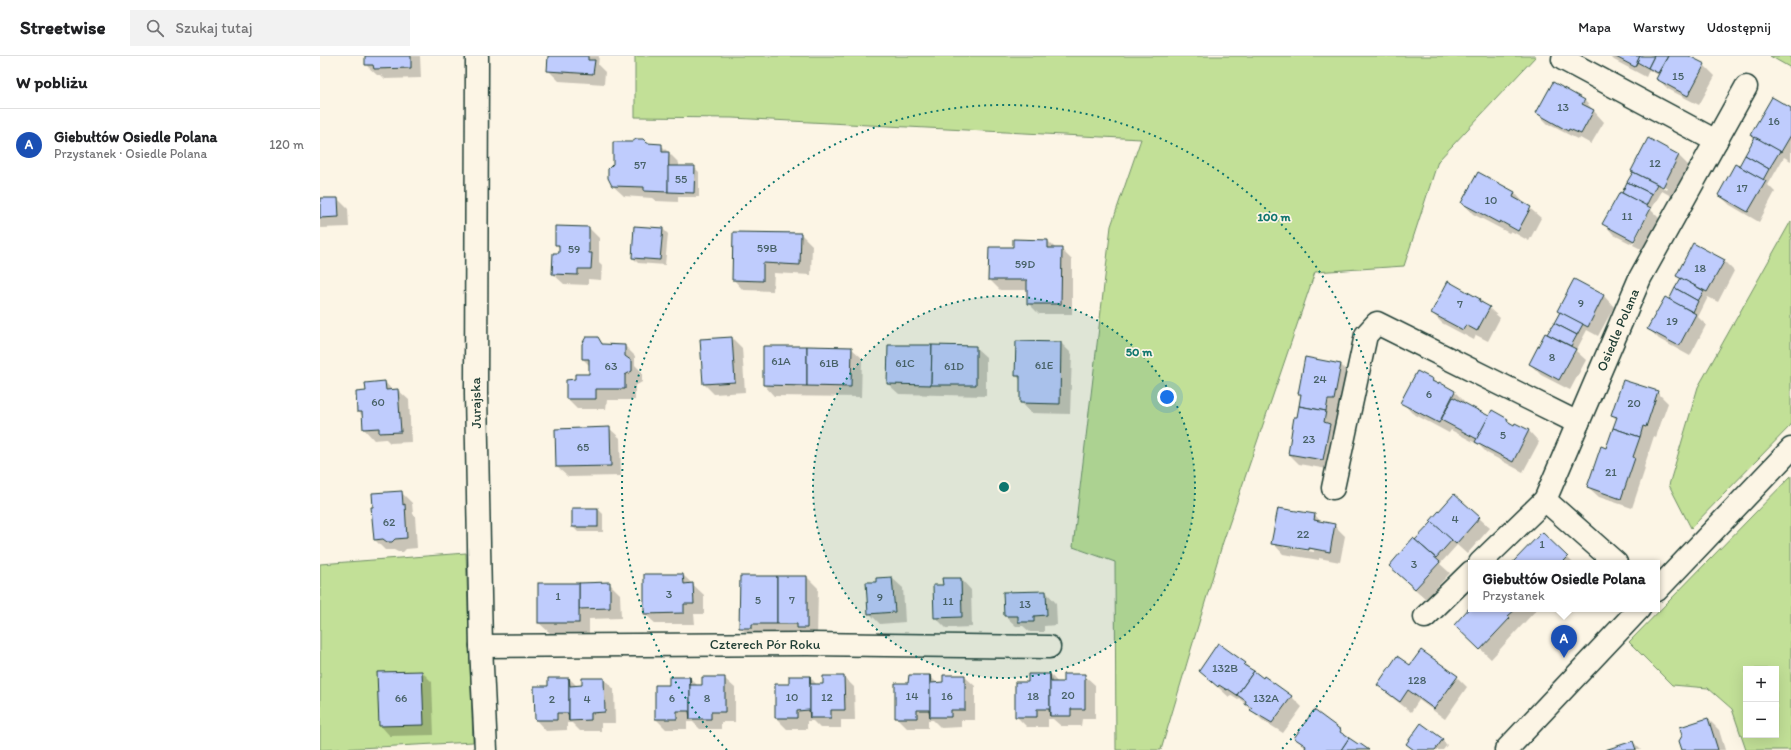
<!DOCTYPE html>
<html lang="pl">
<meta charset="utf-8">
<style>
body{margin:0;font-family:Itim,sans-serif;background:#f2f2f2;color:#202124}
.controls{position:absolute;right:12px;bottom:12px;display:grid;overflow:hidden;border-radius:0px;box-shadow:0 4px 16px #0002}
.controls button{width:36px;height:36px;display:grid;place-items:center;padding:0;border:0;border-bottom:1px solid #e0e0e0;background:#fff;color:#202124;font:20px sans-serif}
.you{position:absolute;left:847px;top:341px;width:14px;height:14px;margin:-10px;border:3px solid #fff;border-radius:50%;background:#1a73e8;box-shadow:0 0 0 6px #1a73e833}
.badge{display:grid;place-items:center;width:26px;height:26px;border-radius:50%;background:#c8321e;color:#fff;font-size:13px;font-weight:700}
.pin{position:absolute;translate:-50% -33px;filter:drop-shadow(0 1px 2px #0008)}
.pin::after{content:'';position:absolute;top:21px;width:14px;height:12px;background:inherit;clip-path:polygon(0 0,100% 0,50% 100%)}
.popup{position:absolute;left:1148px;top:504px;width:192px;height:52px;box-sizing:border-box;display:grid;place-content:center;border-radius:0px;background:#fff;filter:drop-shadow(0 1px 3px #0005);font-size:13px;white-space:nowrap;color:#757577}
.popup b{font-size:15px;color:#202124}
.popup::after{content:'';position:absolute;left:50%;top:100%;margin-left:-8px;border:8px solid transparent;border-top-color:#fff}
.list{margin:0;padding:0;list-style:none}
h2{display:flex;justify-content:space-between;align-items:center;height:52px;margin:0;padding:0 16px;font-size:17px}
h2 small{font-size:13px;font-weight:400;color:#757577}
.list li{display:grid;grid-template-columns:26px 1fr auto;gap:12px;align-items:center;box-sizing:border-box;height:72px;padding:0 16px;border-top:1px solid #e0e0e0}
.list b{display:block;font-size:15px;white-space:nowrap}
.list p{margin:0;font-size:13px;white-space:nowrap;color:#757577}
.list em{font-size:13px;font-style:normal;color:#757577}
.icon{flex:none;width:22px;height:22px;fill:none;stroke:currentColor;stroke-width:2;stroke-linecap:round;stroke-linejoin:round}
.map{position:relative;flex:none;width:1471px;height:694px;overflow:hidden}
header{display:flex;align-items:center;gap:24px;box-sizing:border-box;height:56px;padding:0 20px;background:#fff;border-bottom:1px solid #e0e0e0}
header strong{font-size:19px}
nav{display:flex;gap:22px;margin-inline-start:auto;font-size:14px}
.search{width:280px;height:36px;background:#f2f2f2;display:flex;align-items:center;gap:10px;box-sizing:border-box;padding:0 14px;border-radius:0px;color:#757577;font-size:15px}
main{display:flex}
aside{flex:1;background:#fff}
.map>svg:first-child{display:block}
.green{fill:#c2e097;stroke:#708e66;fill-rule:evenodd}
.shadow{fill:#0003;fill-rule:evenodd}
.building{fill:#bfccfd;stroke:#1f3d34}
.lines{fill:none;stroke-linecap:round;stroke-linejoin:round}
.street-casing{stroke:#1f3d34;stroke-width:25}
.secondary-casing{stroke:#1f3d34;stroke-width:25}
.street{stroke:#fcf5e5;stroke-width:22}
.secondary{stroke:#fcf5e5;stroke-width:22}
.ring{fill:none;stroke:#0f766e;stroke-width:2;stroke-dasharray:2 4}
.labels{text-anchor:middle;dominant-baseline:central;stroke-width:3.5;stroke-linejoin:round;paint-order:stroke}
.number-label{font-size:12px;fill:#476166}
.street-label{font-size:14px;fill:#1f3d34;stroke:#fcf5e5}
.centre{fill:#0f766e;stroke:#fcf5e5;stroke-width:2}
.ring-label{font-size:12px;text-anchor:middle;font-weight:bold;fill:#0f766e;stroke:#fcf5e5;stroke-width:3.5;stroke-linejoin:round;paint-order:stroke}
</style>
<header>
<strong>Streetwise</strong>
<div class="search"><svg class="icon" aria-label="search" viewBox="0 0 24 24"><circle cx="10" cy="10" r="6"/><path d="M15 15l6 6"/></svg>Szukaj tutaj</div>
<nav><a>Mapa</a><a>Warstwy</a><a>Udostępnij</a></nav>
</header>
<main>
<aside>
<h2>W pobliżu<small></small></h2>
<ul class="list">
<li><span class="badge" style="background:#1a4fb4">A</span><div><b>Giebułtów Osiedle Polana</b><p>Przystanek · Osiedle Polana</p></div><em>120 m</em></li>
</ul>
</aside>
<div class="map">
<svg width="1471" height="694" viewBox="0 0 1471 694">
<rect width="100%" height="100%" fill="#fcf5e5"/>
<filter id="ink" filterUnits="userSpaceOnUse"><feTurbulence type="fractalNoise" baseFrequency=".025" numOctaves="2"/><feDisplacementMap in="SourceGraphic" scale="8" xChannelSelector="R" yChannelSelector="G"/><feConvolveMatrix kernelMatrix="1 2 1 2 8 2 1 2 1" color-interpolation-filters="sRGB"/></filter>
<g filter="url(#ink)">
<g class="green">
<path d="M315,0H1216L1118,105L1084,210L995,216L903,486L841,694H796L795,506L753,491L791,170L821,83L412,62L315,61Z"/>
<path d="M1450,0H1471V12Z"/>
<path d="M1471,165V369L1371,472L1349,429L1378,331Z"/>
<path d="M1471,420V694H1426L1412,653L1388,632L1352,629L1309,586ZM1426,613H1456V679H1426Z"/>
<path d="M146,497L153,686L0,694V508Z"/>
</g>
<g class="shadow">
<path d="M46,0H100L101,22L65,23L61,19H57L46,9Z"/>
<path d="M229,0H279L278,9L285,16L284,28L239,25L228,14Z"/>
<path d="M1290,0H1367L1384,9L1395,20L1379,49L1348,33L1337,22L1339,19L1329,14L1326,21L1294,4Z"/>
<path d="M1264,44L1284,66L1271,88L1260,82L1259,84L1228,68L1217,57Z"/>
<path d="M1471,53V105L1464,101L1448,129L1455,136L1439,166L1410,149L1399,139L1419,111L1435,83L1431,78Z"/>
<path d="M1329,84L1359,100L1369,110L1353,141L1342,135L1331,154L1341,164L1325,195L1313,189L1330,155H1328L1312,188L1294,179L1284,168L1314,116ZM1324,120L1348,132L1347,134L1324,122Z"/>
<path d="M327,88L341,89L359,107V111H374L379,116V141H358V146L336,145L332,142L304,140L293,130Z"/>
<path d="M1195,137L1205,148L1221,162L1209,185L1191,175L1189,177L1153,158L1143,147Z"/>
<path d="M0,143H18L28,153L29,171L0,172Z"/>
<path d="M269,172L279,182V206L282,209L281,224L268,223V229L244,228L233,218L240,198V192L236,188Z"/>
<path d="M343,173L348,178L345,209L318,207L313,202Z"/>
<path d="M481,178L492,189L491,219L454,217L453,235L423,234L413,223Z"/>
<path d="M728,185L736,193H741L752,204V258H719L708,247V234H680L669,223L694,192Z"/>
<path d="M1404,205L1414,215L1398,246L1388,241L1378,261L1386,269L1370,300L1339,283L1329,273L1350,245L1361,224L1357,219Z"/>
<path d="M1254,225L1284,240L1294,251L1278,280L1267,274L1256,295L1266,304L1250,334L1221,319L1210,308L1240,256Z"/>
<path d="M1159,243L1180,262L1168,285L1156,279L1154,284L1122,267L1112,257Z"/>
<path d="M278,282L285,290H305L315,300V309L322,316V326L315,330V344H287L286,353H257L247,343L256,324L271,319L270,310L263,303Z"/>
<path d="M412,282L422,292L425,336L394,338L384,328Z"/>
<path d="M697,286L741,287L752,298L750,358L711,357L701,346V325L696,319Z"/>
<path d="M655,291L666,301V340L579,338L568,328Z"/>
<path d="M531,292L542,302L541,341L454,340L444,329Z"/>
<path d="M1020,308L1031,319L1025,355L1018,354L1015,374L1013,414L979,408L969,398L982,340L979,337Z"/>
<path d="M1112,323L1117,328L1119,327L1135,336L1145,346L1144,348L1169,361L1188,364L1193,369L1195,370L1196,368L1209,375L1219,386L1203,416L1167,397L1159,389L1131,374L1129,377L1092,357L1082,346Z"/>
<path d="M65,326L72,334H78L89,344L91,386L70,387L66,383L54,384L44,373L43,360L38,355L47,336Z"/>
<path d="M1337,336L1348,347L1336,381L1334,380L1324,411L1325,413L1312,452L1279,441L1268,431L1287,393L1297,364L1292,359Z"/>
<path d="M289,372L300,382L301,420L248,421L237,411Z"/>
<path d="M81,436L92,447L93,458L95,460L97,492L86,493L83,496H78L74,494H65L55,484Z"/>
<path d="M1134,439L1170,472L1147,498L1137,489L1120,508L1130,517L1106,543L1080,520L1096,485Z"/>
<path d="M278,453L283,458V476H258L253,471Z"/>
<path d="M995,459L1002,467L1014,469L1025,480L1020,506L999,502V504L963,498L953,487ZM963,489L994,494V496L963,491Z"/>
<path d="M1222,477L1253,507H1194Z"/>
<path d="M325,519H363L384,539V558H374L375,568H336L325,558Z"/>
<path d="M421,521H487L498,532L497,582H431L420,571Z"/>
<path d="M572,522L583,532L585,566L560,568L549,557L557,527Z"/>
<path d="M641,523L651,534L652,571L626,572L615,561L624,530Z"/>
<path d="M289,527L300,538L301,562L269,563V577H230L219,567Z"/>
<path d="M726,536L736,547L737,569L724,570V576H710L703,570H696L685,560Z"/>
<path d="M1151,552V553H1217L1171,603L1146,579Z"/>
<path d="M925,608L936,618L971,640L982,651L963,677L942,664L919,642L918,644L910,639L909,641L880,615Z"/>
<path d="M1091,611L1137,621L1147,631L1125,663L1099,644L1091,656L1069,639L1058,629Z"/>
<path d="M102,616L112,626L114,679L70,680L60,669Z"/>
<path d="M709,619H731L738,627H744L764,619L775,629V663H762L761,670H741L733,663H728V671H707L696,660L710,627Z"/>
<path d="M590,620H610L618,628L644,620L655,630V664H641V671L621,672L613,664H608V672H587L576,661L589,628Z"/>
<path d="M470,621H490L497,629H504L524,621L534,631L535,664H521V672H500L493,665H487V673H467L456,662L470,629Z"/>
<path d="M370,622L378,630H383L404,622L415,632V666H401V673H380L373,666H367V673H346L336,663L350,630Z"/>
<path d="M229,623H250L257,630L284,623L294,633L295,667H281V675H260L252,667H247V674L226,675L216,664L229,631Z"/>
<path d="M994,656L1028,682L1047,694H988L975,682Z"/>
<path d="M1388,663L1399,674L1405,694H1363Z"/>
<path d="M1122,684L1127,689L1123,694H1094L1087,688Z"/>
<path d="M1313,686L1321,694H1288Z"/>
</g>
<g class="building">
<path d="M45,0H91V12L54,13L53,9H45Z"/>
<path d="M228,0H268V4H275L273,18L227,15Z"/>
<path d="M1294,0H1320L1315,11Z"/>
<path d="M1320,0H1334L1328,12L1317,6Z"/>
<path d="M1334,0H1348L1338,17L1328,12Z"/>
<path d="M1348,0H1369L1385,8L1368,40L1336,23Z"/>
<path d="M1233,26L1265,44L1262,48L1274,54L1261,78L1249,73L1248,75L1216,57Z"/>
<path d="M1452,41L1471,52V79L1461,96L1430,79Z"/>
<path d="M1435,81L1460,95L1449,113L1425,99Z"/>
<path d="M1328,82L1359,99L1343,131L1311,115Z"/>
<path d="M316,83H323L327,87L342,88V96H349L348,136L324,135V131L292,130L288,122V113L293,108V86H312Z"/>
<path d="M1425,99L1449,113L1443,124L1419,110Z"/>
<path d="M1415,108L1446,125L1428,156L1398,139Z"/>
<path d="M348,110H375L374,137L348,136Z"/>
<path d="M1158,116L1195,136L1193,141L1211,151L1198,175L1180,165L1179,167L1141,147Z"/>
<path d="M1313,116L1337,128L1332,138L1307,126Z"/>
<path d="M1307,126L1332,138L1326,150L1302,137Z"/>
<path d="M1300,136L1331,152L1314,185L1282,168Z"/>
<path d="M0,142H18L19,161L0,162Z"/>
<path d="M235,170L269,171V197H272L271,213H258V219L232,218L233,197H239V189H235Z"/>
<path d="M314,170L343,172L340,204L312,202Z"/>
<path d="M413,176L481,177L480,209L443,207V225L412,224Z"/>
<path d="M693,183L728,184V192H742L741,248H707V224H668L669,191H693Z"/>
<path d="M1373,187L1405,204L1387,236L1356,220Z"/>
<path d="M1361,222L1384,235L1378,245L1355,232Z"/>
<path d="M1254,223L1284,239L1268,271L1237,255Z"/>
<path d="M1128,225L1160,243L1159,245L1170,251L1157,275L1146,269L1143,274L1111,257Z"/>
<path d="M1355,232L1378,245L1373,256L1349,244Z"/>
<path d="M1345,241L1376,258L1359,290L1327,273Z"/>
<path d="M1240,256L1263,268L1257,279L1234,267Z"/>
<path d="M1234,267L1257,279L1251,290L1227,278Z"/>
<path d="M1225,277L1256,293L1239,324L1209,308Z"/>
<path d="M266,281H278L282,288L305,289V300L312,305V315L305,319V333H276V343H246V324L255,323V318H269V303H262V288Z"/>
<path d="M412,281L415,326L383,328L380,283Z"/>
<path d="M696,285L741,286L740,348L700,347V320H695Z"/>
<path d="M568,289H612L611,329L567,328Z"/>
<path d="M612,289L656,290V329H611Z"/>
<path d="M443,290H487V330L443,329Z"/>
<path d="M487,290L532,291L531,331L487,330Z"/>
<path d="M985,301L1021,308L1014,344H1008L1006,355L979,350L981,338H978Z"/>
<path d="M1097,315L1113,323L1112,325L1118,328L1119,326L1135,335L1119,367L1080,347Z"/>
<path d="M1303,324L1338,335L1326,371L1323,370L1320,381L1293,372L1297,361L1291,359Z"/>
<path d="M65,325L66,334L78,333L81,376L59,377V372L43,373L42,356H37L36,336L46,335L45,327Z"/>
<path d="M1133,341L1169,360L1157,383L1121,364Z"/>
<path d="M979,350L1006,355L1004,366L1010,368L1003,404L968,398L974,361H977Z"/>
<path d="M1172,354L1188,363L1187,365L1194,369L1195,367L1209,374L1193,406L1155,386Z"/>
<path d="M290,371L291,410L236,411L235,373Z"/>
<path d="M1293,372L1320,381L1313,401L1315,402L1301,443L1267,431L1281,390L1286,392Z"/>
<path d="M82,435L83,449L85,448L87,482L75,483L72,486H67L63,483L54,484L51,451H53L52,437Z"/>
<path d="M1134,438L1160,461L1136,488L1110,465Z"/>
<rect x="252" y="452" width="26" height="19"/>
<path d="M958,452L995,458L994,464L1015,468L1010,496L989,492V494L951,488Z"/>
<path d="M1112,466L1132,484L1116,502L1095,484Z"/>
<path d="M1222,476L1248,501L1242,507H1192Z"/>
<path d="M1093,482L1120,506L1095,533L1069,510Z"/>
<path d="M324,518H363L364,528L373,527L374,548H364V557L324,558Z"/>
<path d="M420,520H457V568H432V572H419Z"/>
<path d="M457,520H487V572H477V568H457Z"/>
<path d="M572,521L575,556L548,558L546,526H556V522Z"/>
<path d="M622,522H641L642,561L614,562L613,529H623Z"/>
<path d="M290,526V552L259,553V527Z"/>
<rect x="218" y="527" width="41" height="40"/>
<path d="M726,535L727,559L714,560V566H698V560H684L683,536Z"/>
<path d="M1151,550V553H1196L1188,560L1190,562L1160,594L1134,569Z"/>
<path d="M898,587L926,607L924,609L934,615L917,639L908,633L907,634L899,629L898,631L879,615Z"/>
<path d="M1101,594L1138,620L1114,653L1088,634L1080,646L1057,629L1077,600L1090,609Z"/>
<path d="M102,615L104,669L59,670L57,616Z"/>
<path d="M934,615L943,622L944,620L972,640L952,667L930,654L932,652L925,648L926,645L917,639Z"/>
<path d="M708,618H730V660L729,653H717V661H695V626H708Z"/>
<path d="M730,618L731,626H743V618H765V653H751V660H730Z"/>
<path d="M589,619H610V661L609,654H597V662H575V627H588Z"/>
<path d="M610,619L611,627L623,626V619H645V654H631V661H610Z"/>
<path d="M469,620H490V662L489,654L477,655V662H455V628H469Z"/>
<path d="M490,620V628H503V620H524L525,654H511V662H490Z"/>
<path d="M349,621H370V663L369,655H357V663H335V629H349Z"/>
<path d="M370,621V629H382V621H405V656H391V663H370Z"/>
<path d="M228,622H249V665L248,657H237V664H215L214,630H228Z"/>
<path d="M249,622L250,630L262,629V622H284L285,656L271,657V664L249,665Z"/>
<path d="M994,654L1021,674L1020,676L1029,682L1021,694H988L985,692L986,690L974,682Z"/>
<path d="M1388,662L1398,694H1362L1359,685L1362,680L1360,671Z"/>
<path d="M1101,667L1123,683L1115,694H1094L1086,688Z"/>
<path d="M1029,682L1038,688L1039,687L1049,694H1021Z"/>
<path d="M1313,685L1316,694H1285Z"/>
</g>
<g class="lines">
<defs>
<g id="street">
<path d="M157,0L156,338L161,590L166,694"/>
<path d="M1243,3L1396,85"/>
<path d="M1013,432L1046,279L1057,267L1258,367"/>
<path d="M1225,444L1296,507"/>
<path d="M1160,507L1225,444L1320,222L1426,31"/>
<path d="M1105,561L1151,516"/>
<path d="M161,590L488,588L729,591"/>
</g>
<g id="secondary">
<path d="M1337,534L1471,393"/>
<path d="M1186,694L1319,553"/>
</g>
</defs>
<use href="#street" class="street-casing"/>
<use href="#secondary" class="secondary-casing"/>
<use href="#street" class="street"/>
<use href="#secondary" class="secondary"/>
</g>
</g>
<circle cx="684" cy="431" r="191" fill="#0f766e" fill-opacity=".12"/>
<g class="ring">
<circle cx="684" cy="431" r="191"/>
<path d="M407 694A382 382 0 1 1 961 694"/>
</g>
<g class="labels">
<g class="number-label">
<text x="1358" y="20">15</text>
<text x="1243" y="51">13</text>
<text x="1454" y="65">16</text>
<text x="1335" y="107">12</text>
<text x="320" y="109">57</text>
<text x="361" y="123">55</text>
<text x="1422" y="132">17</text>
<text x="1171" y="144">10</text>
<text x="1307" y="160">11</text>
<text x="447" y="192">59B</text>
<text x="254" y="193">59</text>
<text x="705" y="208">59D</text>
<text x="1380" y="212">18</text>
<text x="1261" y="247">9</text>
<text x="1140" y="248">7</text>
<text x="1352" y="265">19</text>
<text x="1232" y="301">8</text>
<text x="461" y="305">61A</text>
<text x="509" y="307">61B</text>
<text x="585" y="307">61C</text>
<text x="724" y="309">61E</text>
<text x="291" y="310">63</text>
<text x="634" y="310">61D</text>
<text x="1000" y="323">24</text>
<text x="1109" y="338">6</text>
<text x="58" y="346">60</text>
<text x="1314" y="347">20</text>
<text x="1183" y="379">5</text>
<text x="989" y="383">23</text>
<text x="263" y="391">65</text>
<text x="1291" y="416">21</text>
<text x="1135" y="463">4</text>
<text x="69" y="466">62</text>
<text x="983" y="478">22</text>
<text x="1222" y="488">1</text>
<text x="1094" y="508">3</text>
<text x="349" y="538">3</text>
<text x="238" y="540">1</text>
<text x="560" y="541">9</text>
<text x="438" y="544">5</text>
<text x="472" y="544">7</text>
<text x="628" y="545">11</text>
<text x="705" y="548">13</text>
<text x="905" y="612">132B</text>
<text x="1097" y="624">128</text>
<text x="748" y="639">20</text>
<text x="592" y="640">14</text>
<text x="627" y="640">16</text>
<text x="713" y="640">18</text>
<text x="472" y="641">10</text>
<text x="507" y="641">12</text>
<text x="81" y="642">66</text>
<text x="352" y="642">6</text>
<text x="387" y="642">8</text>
<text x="946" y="642">132A</text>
<text x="232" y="643">2</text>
<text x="267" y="643">4</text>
</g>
<g class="street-label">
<text transform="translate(1298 274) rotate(-67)">Osiedle Polana</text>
<text transform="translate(156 347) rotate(-91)">Jurajska</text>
<text x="445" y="588">Czterech Pór Roku</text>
</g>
</g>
<circle cx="684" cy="431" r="6" class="centre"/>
<g class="ring-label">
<text x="954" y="165">100 m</text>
<text x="819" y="300">50 m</text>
</g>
</svg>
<div class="controls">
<button>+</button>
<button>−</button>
</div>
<div class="you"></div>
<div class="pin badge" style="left:1244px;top:602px;background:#1a4fb4">A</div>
<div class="popup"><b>Giebułtów Osiedle Polana</b>Przystanek</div>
</div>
</main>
